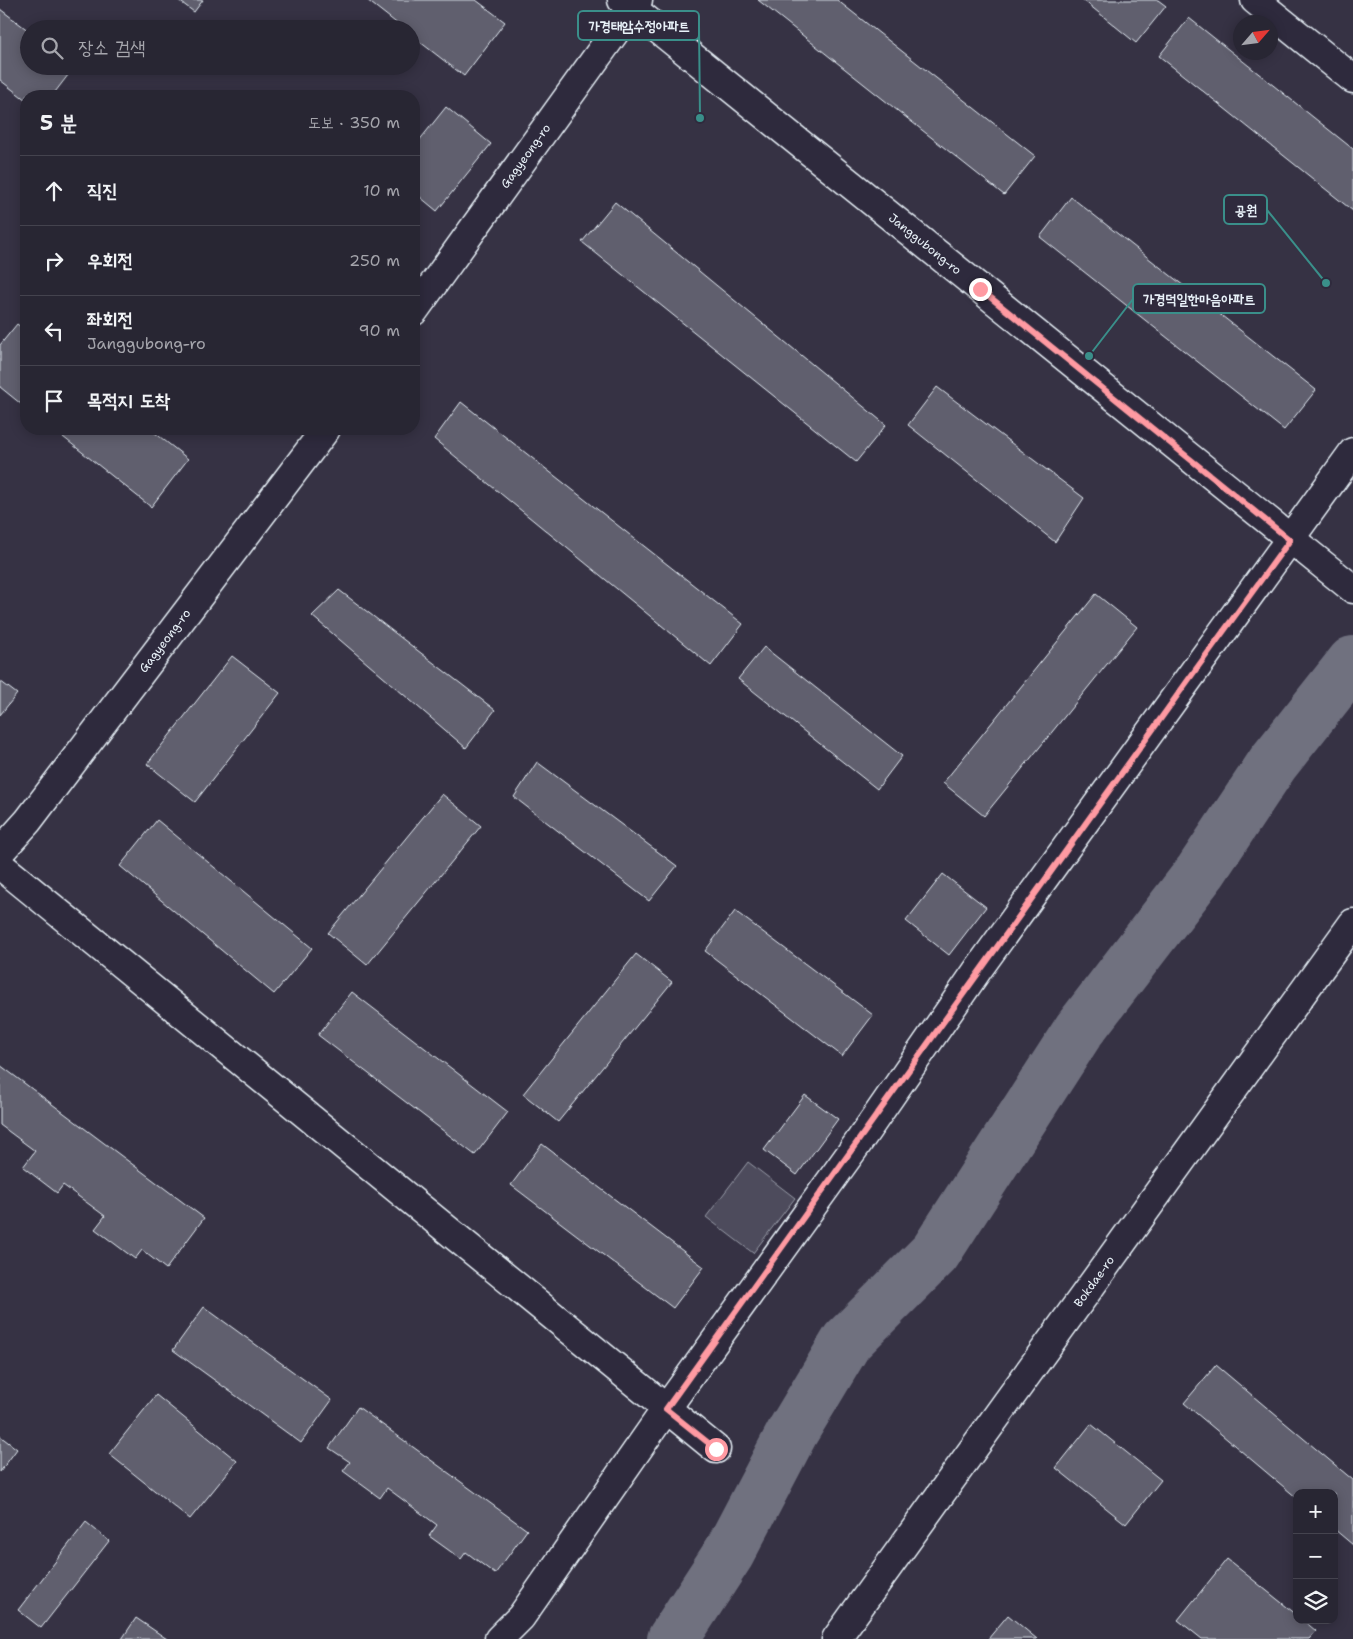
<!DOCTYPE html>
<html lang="ko">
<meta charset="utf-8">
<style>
body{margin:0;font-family:"Shantell Sans","Poor Story",sans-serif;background:#302e3b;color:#f1f3f6}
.controls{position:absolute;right:15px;bottom:15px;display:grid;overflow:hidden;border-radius:10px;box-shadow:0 2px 12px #0003}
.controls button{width:45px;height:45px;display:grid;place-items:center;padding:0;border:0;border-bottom:1px solid #44434e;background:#282633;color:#f1f3f6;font:25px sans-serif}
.compass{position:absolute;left:1233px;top:15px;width:45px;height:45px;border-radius:50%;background:#282633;box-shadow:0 2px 12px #0003;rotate:62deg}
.stop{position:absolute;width:15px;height:15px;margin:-11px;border:4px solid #ff9aa2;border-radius:50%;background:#fff}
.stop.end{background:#ff9aa2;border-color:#fff;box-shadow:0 1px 5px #0008}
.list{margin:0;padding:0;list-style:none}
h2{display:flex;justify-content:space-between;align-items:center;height:65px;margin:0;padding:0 20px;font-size:21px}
h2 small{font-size:16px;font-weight:400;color:#a5a5ac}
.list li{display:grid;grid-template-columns:32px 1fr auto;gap:15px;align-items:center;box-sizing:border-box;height:70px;padding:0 20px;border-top:1px solid #44434e}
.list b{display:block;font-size:19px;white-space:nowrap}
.list p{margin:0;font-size:16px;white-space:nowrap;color:#a5a5ac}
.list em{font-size:16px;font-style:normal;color:#a5a5ac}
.icon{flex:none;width:28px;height:28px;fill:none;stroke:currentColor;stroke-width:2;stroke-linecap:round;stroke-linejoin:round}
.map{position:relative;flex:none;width:1353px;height:1639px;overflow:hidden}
.search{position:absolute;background:#282633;box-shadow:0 2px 12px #0003;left:20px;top:20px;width:400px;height:55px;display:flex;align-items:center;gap:12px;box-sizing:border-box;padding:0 18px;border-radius:28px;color:#a5a5ac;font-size:19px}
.panel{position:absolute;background:#282633;box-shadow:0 2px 12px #0003;left:20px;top:90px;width:400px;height:345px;border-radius:20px}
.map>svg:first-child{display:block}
.green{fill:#4d4b5c;stroke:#9a9eaa}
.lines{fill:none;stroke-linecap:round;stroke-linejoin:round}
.river{stroke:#70717f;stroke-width:52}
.building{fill:#605e6e;stroke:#e8f1f8}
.street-casing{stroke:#e8f1f8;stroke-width:31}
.secondary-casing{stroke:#e8f1f8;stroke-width:31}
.street{stroke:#2f2a3d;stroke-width:28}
.secondary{stroke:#2f2a3d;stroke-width:28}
.route{stroke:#ff9aa2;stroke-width:6}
.labels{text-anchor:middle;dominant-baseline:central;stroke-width:4;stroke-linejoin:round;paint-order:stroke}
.street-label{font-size:12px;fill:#e8f1f8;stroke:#2f2a3d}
.leader{fill:none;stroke:#3a8f8a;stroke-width:2}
.callout-dot{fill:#3a8f8a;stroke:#2f2a3d;stroke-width:2}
.callout{fill:#2f2a3d;stroke:#3a8f8a;stroke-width:2}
.callout-label{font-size:14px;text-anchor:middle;font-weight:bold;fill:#e8f1f8}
</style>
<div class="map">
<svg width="1353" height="1639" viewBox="0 0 1353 1639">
<rect width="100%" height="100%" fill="#363244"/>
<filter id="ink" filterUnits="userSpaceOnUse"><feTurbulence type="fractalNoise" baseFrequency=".02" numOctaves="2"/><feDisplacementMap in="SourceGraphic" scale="10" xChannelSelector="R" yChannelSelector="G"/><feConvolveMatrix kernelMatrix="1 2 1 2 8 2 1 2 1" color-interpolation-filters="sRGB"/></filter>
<g filter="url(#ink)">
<path class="green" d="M748,1162L795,1198L753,1253L706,1217Z"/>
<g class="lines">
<path class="river" d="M673,1639L729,1553L793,1431L847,1341L935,1253L1079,1030L1201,871L1273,763L1353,662"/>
</g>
<g class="building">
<path d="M178,0H203L194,12Z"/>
<path d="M367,0H476L505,22L464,76L411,35V29H404Z"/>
<path d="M758,0H837L1035,156L1004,195Z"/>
<path d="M1083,0H1158L1166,6L1136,43Z"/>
<path d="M0,9L29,31V66H75L52,96H26V100L0,80Z"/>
<path d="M1189,18L1353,149V211L1159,56Z"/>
<path d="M446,107L491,144L437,211L414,192V147Z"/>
<path d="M1071,197L1316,390L1284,430L1040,237Z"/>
<path d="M615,202L886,425L856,462L582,242Z"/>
<path d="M17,324L26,331V408L0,387V345Z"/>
<path d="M937,387L1084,498L1055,542L908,425Z"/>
<path d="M461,402L743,624L711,666L434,439Z"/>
<path d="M53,429H150L188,459L151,507Z"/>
<path d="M339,590L495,710L466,748L312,616Z"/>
<path d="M1096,594L1137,627L984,816L943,783Z"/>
<path d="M764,647L902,756L877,789L738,679Z"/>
<path d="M232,656L280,693L195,802L147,764Z"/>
<path d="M0,681L17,694L0,715Z"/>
<path d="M537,762L677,866L649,901L514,797Z"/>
<path d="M442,794L481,826L367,965L328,933Z"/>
<path d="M157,820L312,948L274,994L120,866Z"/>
<path d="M943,874L986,907L949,955L906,921Z"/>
<path d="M735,911L873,1015L842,1056L705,951Z"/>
<path d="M636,954L672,982L558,1122L523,1094Z"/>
<path d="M352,992L508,1112L475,1155L318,1035Z"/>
<path d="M0,1065L204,1218L166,1269L142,1250L135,1259L95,1229L105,1216L63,1185L57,1193L23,1167L35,1151L0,1125Z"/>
<path d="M805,1095L838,1119L797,1175L764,1150Z"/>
<path d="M542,1144L704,1267L673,1308L511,1185Z"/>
<path d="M204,1307L332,1400L301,1443L173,1350Z"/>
<path d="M1216,1365L1353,1480V1545L1334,1529V1493H1297V1498L1184,1403Z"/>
<path d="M156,1395L237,1461L190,1519L109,1454Z"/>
<path d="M358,1407L527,1530L495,1574L466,1552L461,1559L429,1536L437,1525L387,1488L380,1498L343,1471L350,1462L329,1448Z"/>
<path d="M1091,1424L1161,1480L1126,1524L1056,1468Z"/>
<path d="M0,1436L17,1449L0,1472Z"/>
<path d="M86,1522L109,1541L41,1628L18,1610Z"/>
<path d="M1227,1559L1297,1615V1620H1303L1316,1631L1309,1639H1202L1178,1620Z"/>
<path d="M1008,1615L1037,1639H988Z"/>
<path d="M136,1618L167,1639H122Z"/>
</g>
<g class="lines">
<defs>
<g id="street">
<path d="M1255,0L1353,79"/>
<path d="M0,865L716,1449"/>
<path d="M499,1639L521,1617L666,1409L858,1143L979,968L1353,452"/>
</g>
<g id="secondary">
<path id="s1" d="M622,0L1353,589"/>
<path id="s2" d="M414,311L638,0"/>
<path id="s3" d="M0,852L28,821L326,429"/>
<path id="s4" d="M836,1639L1353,923"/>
</g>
</defs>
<use href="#street" class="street-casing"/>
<use href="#secondary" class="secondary-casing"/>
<use href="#street" class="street"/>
<use href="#secondary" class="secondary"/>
</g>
</g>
<g class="lines" filter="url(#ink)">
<path class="route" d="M716,1449L666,1409C873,1118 1080,828 1290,540L980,289"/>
</g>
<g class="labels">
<g class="street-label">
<text stroke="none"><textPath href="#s2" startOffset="191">Gagyeong-ro</textPath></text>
<text stroke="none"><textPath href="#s1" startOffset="389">Janggubong-ro</textPath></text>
<text stroke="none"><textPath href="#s3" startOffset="268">Gagyeong-ro</textPath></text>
<text stroke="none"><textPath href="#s4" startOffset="441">Bokdae-ro</textPath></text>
</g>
</g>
<path class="leader" d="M700 118L699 26M1326 283L1267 210M1089 356L1133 299"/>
<g class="callout-dot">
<circle cx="700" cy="118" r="5"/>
<circle cx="1326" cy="283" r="5"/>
<circle cx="1089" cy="356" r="5"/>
</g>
<g class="callout">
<rect x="578" y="11" width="121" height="29" rx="5"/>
<rect x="1224" y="195" width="43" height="29" rx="5"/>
<rect x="1133" y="284" width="132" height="29" rx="5"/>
</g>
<g class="callout-label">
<text x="639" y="31">가경태암수정아파트</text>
<text x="1246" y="215">공원</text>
<text x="1199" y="304">가경덕일한마음아파트</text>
</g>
</svg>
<div class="controls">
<button>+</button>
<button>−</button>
<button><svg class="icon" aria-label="layers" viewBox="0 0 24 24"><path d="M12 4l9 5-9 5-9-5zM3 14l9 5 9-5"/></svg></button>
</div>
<svg class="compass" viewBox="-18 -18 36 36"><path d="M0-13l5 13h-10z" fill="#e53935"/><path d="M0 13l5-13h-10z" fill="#a5a5ac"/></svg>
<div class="stop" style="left:716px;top:1449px"></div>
<div class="stop end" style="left:980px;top:289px"></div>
<div class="search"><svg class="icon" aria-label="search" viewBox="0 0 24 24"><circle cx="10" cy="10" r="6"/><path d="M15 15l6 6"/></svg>장소 검색</div>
<section class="panel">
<h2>5 분<small>도보 · 350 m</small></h2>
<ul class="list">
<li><svg class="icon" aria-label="ahead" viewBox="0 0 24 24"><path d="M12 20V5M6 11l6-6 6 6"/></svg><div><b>직진</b></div><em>10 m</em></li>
<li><svg class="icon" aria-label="right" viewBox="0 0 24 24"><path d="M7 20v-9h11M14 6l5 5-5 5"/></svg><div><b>우회전</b></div><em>250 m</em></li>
<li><svg class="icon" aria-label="left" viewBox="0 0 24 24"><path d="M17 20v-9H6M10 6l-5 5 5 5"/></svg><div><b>좌회전</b><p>Janggubong-ro</p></div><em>90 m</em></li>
<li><svg class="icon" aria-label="arrive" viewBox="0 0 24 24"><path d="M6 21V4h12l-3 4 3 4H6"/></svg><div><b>목적지 도착</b></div></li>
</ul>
</section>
</div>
